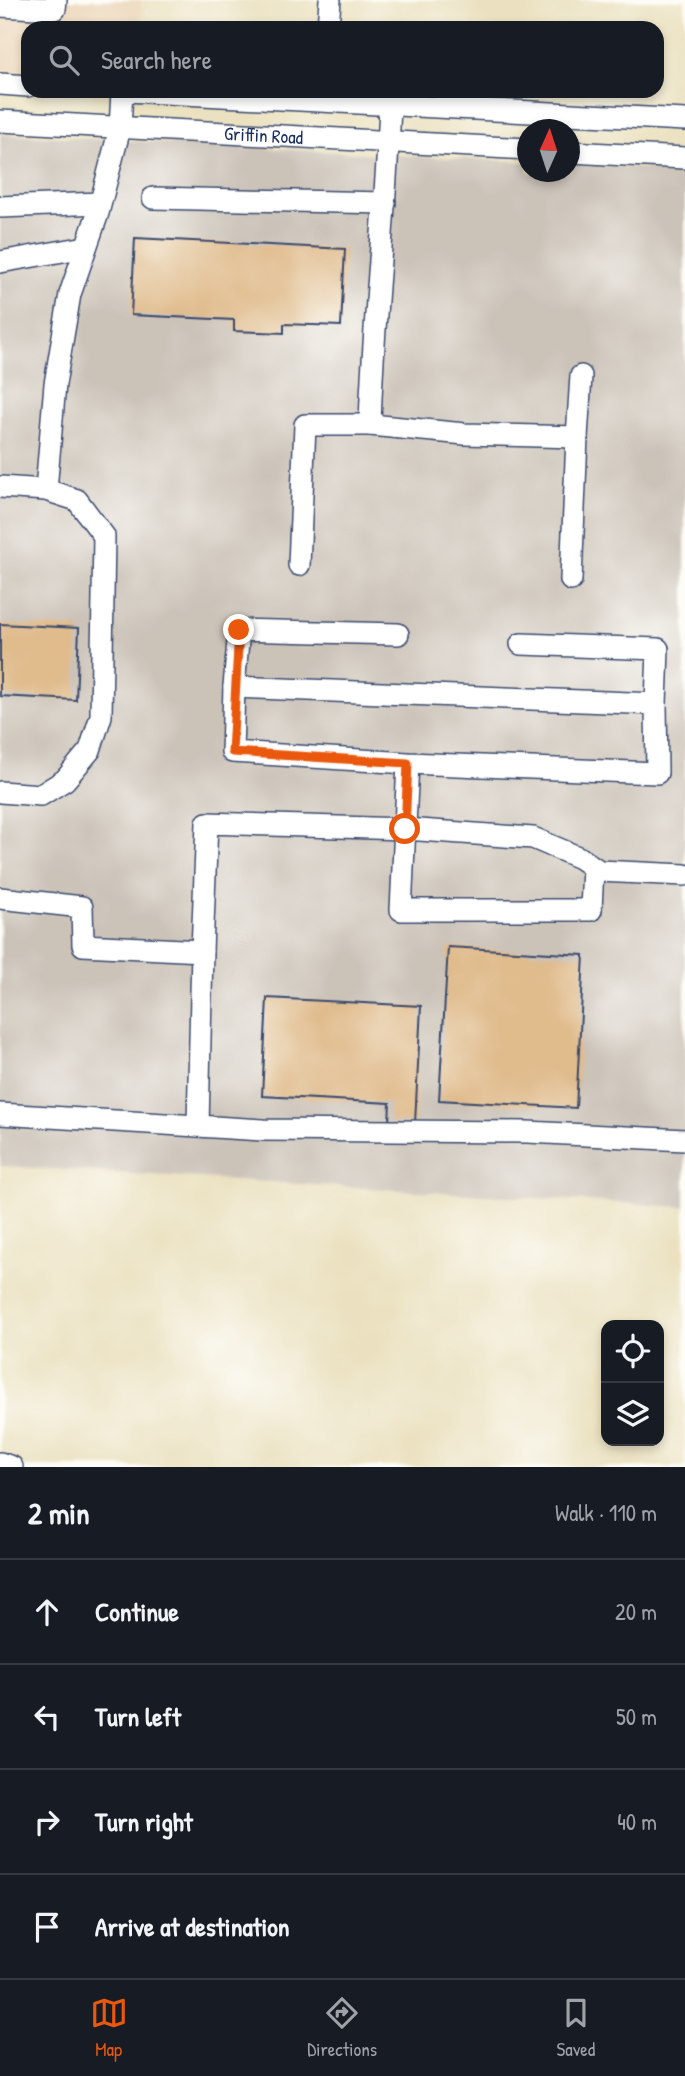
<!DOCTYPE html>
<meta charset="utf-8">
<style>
body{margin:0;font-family:"Patrick Hand",sans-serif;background:#20242c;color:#f1f3f6}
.controls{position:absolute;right:21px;bottom:21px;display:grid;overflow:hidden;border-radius:14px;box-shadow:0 4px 10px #0003}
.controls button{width:63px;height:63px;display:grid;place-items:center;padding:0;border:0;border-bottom:2px solid #363941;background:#171b24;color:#f1f3f6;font:35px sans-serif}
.compass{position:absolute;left:517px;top:119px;width:63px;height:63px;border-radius:50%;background:#171b24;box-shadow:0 4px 10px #0003;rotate:3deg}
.stop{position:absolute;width:21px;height:21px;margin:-16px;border:5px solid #ea580c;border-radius:50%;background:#fff}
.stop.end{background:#ea580c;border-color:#fff;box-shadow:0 2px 7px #0008}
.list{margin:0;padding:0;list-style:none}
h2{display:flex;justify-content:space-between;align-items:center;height:91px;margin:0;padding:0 28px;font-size:30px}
h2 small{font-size:23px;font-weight:400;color:#9ea1a6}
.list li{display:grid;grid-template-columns:46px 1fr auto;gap:21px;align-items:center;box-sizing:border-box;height:105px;padding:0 28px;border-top:2px solid #363941}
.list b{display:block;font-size:26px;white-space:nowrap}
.list em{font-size:23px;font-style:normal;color:#9ea1a6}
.icon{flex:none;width:38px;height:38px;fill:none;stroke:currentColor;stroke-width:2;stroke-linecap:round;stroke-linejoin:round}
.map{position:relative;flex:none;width:685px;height:1467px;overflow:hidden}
.search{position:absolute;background:#171b24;box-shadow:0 4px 10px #0003;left:21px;right:21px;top:21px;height:77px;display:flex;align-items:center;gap:18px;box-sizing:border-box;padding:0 24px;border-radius:21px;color:#9ea1a6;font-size:26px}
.sheet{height:511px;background:#171b24}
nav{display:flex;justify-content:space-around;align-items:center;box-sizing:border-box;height:98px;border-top:2px solid #363941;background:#171b24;font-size:19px;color:#9ea1a6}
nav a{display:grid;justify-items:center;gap:4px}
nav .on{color:#ea580c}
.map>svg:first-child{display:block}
.built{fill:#ecd7ba}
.industrial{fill:#cbc2b8}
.building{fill:#e0bc8d}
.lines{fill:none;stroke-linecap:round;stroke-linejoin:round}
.minor-casing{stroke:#3a4a6d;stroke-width:24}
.minor{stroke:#fff;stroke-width:21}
.route{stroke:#ea580c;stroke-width:9}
.labels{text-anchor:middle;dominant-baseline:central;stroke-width:7;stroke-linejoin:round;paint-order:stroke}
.street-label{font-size:19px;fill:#1b2f5e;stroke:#fdfcf7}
</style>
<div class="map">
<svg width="685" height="1467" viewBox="0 0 685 1467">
<rect width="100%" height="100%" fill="#fdfcf7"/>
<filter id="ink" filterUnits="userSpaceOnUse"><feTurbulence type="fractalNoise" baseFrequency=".0143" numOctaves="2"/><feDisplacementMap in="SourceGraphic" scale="14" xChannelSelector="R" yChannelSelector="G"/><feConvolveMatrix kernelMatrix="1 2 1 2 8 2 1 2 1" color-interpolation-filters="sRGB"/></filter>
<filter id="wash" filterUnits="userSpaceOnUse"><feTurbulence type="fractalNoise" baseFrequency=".00686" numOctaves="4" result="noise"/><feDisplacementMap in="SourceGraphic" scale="28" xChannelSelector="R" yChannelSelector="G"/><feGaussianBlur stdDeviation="1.57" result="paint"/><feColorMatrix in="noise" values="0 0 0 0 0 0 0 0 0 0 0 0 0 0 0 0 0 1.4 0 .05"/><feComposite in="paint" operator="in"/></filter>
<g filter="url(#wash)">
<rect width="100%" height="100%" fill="#ebe1c0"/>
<path class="built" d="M0,0H142L140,28H28V73L0,72Z"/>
<path class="industrial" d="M0,134L527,162L528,172H570V164L685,170V1207L0,1166Z"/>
<g id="blocks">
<g class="building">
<path d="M135,238L345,249L341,326L284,324V333L234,331V320L131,315Z"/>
<path d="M0,624L79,628L76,700L0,696Z"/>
<path d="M448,947L584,955L576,1108L439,1100Z"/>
<path d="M267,998L421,1006L415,1123L389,1122L390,1103L262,1096Z"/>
</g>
</g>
</g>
<g filter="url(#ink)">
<use href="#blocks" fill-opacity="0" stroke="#3a4a6d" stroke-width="2"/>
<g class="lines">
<defs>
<g id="minor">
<path d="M0,6L55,9L56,0"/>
<path d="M328,28L330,0"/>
<path d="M0,84L28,86"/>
<path d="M127,91L685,120"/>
<path d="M390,105C386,212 373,318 370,425L465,434L577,437L571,580"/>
<path id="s1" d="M0,121L528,149"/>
<path d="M570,152L685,158"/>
<path d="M153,198L385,203"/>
<path d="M0,207L100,203"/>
<path d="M0,262L86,247"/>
<path d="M577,437L581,376"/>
<path d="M0,487L46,490L77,500L104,536L101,716L90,750L65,780L41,795L0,792"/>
<path d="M46,490L55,384L70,294L98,213L120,128L122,91"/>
<path d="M299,565L305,425H370"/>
<path d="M521,644L658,649L656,704"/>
<path d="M234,687L239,630L398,634"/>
<path d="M408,763L232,752L234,687L656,704L657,773L408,763L401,910H591L593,867"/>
<path d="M0,898L82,907L83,945L202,951L207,823L405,829L533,838L580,858L599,871L685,875"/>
<path d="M0,1114L263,1130L527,1132L685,1140"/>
<path d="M198,1126L202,951"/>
<path d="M0,1463L12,1467"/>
</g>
</defs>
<use href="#minor" class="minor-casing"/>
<use href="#minor" class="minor"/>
</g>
</g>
<g class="lines" filter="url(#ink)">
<path class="route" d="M239,630L232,752L408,763L405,829"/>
</g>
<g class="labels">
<g class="street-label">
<text stroke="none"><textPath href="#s1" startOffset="264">Griffin Road</textPath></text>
</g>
</g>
</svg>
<div class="controls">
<button><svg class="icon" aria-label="locate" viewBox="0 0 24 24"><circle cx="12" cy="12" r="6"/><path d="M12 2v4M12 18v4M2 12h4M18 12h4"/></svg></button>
<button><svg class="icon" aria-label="layers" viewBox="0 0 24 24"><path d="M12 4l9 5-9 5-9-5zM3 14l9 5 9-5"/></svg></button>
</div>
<svg class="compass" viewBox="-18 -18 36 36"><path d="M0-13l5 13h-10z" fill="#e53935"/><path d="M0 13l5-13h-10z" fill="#9ea1a6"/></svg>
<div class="stop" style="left:405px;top:829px"></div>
<div class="stop end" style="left:239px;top:630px"></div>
<div class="search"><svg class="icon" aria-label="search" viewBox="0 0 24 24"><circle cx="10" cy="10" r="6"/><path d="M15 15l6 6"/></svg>Search here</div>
</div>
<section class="sheet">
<h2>2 min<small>Walk · 110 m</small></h2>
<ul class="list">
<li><svg class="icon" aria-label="ahead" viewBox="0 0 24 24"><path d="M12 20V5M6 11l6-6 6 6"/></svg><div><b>Continue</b></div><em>20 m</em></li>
<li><svg class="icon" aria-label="left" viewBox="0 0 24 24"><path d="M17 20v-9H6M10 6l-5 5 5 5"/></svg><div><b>Turn left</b></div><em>50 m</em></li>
<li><svg class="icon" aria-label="right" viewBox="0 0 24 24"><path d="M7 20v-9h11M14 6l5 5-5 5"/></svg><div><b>Turn right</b></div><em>40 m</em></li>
<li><svg class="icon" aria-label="arrive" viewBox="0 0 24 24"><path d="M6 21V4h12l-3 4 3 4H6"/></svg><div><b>Arrive at destination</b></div></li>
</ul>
</section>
<nav>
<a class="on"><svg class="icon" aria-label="map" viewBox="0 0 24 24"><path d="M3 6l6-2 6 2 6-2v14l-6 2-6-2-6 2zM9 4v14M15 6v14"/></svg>Map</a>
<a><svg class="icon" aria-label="directions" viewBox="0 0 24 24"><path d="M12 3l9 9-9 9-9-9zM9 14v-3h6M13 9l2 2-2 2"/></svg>Directions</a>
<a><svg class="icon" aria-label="saved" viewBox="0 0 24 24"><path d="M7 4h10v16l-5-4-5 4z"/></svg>Saved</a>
</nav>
